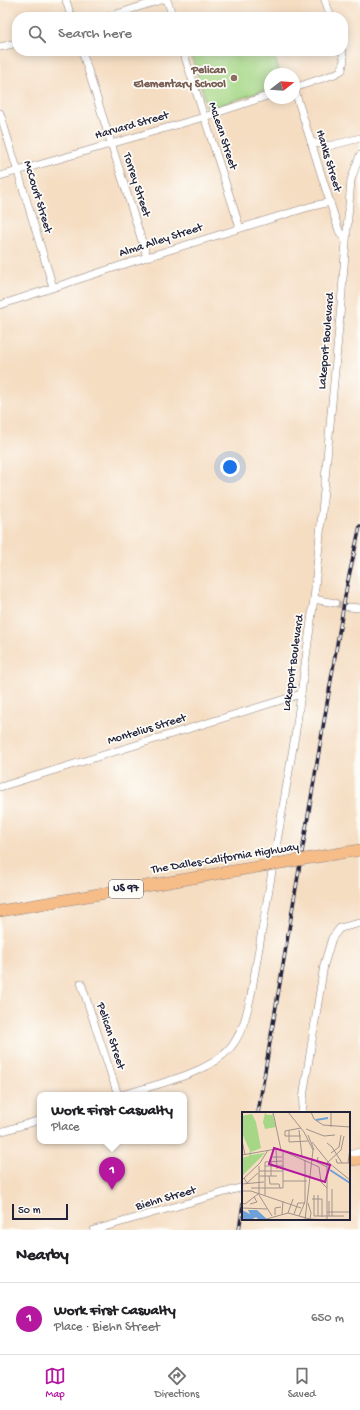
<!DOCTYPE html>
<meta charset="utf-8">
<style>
body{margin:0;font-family:"Gochi Hand",sans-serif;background:#f2f2f2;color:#202124}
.compass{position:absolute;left:264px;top:68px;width:36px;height:36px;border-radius:50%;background:#fff;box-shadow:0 2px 10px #0003;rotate:73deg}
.scale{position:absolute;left:12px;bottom:10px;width:56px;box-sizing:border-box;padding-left:4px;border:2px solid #22223b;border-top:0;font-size:11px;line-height:14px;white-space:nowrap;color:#22223b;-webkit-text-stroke:3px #fdfcf7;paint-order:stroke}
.you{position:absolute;left:230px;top:467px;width:14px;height:14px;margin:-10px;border:3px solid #fff;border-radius:50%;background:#1a73e8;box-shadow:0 0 0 6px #1a73e833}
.badge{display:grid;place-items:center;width:26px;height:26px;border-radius:50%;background:#b5179e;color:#fff;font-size:13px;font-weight:700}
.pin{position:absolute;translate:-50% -33px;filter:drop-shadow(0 1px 2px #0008)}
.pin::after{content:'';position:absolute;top:21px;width:14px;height:12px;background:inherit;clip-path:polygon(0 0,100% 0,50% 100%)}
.popup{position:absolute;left:37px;top:1092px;width:150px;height:52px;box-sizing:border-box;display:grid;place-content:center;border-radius:8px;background:#fff;filter:drop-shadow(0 1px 3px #0005);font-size:13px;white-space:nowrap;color:#757577}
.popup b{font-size:15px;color:#202124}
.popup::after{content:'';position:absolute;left:50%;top:100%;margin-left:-8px;border:8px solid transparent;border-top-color:#fff}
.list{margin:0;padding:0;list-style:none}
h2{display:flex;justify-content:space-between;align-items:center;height:52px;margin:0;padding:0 16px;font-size:17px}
h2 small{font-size:13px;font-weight:400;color:#757577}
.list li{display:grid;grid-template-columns:26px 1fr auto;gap:12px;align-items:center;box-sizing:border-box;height:72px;padding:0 16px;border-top:1px solid #e0e0e0}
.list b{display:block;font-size:15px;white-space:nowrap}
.list p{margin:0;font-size:13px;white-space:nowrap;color:#757577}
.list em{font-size:13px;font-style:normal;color:#757577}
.icon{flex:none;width:22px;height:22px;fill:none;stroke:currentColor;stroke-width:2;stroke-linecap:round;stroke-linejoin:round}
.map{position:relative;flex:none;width:360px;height:1230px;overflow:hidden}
.search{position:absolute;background:#fff;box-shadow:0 2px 10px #0003;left:12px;right:12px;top:12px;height:44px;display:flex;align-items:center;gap:10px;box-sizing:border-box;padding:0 14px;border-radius:16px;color:#757577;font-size:15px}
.sheet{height:124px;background:#fff}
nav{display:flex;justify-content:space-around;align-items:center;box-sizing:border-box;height:56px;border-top:1px solid #e0e0e0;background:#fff;font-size:11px;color:#757577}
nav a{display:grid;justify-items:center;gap:2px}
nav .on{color:#b5179e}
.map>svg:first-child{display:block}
.green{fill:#a5d786;stroke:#647c60}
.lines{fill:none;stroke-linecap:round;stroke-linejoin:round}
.minor-tunnel{stroke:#cbb8a7;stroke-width:7;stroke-dasharray:7 3.5;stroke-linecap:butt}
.minor-casing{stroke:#8c807e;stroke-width:8}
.major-casing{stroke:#8c807e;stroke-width:10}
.highway-casing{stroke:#8c807e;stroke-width:12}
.minor{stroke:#fff;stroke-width:7}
.major{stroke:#f7bd88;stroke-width:9}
.highway{stroke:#f7bd88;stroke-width:11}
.rail-casing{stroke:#22223b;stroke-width:3.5}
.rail{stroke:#fdfcf7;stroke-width:2;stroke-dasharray:6;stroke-linecap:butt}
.highway-bridge-casing{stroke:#8c807e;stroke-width:12;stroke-linecap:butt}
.highway-bridge{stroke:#f7bd88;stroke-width:11}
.education-dot{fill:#8d6e63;stroke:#fdfcf7;stroke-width:1.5}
.labels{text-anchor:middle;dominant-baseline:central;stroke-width:3.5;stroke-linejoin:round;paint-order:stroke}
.shield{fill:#fdfcf7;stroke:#646373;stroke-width:1}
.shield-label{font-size:11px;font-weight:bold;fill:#22223b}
.education-label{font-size:12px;font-weight:bold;fill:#785e54;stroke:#fdfcf7;text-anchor:end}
.street-label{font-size:12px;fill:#22223b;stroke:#fdfcf7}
.inset-river{fill:none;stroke:#6ea1da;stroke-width:2}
.inset-road{fill:none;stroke:#a1928c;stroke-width:1}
.view{fill:#b5179e;fill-opacity:0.15;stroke:#b5179e;stroke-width:2}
.inset-edge{fill:none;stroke:#22223b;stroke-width:2}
</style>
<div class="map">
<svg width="360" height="1230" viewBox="0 0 360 1230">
<rect width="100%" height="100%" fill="#fdfcf7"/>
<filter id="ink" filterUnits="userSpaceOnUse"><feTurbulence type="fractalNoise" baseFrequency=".025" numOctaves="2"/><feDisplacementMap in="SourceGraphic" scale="8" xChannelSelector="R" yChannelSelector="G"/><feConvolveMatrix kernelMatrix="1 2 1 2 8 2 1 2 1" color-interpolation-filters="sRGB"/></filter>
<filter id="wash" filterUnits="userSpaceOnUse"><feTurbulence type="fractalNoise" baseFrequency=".012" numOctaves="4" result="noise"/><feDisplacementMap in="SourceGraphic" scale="16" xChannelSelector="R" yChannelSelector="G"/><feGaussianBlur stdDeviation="0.9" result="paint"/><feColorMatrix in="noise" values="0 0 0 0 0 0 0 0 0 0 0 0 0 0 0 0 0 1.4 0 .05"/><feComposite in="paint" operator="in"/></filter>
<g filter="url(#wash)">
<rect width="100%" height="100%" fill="#f5ddc2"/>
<path class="green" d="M190,51H273L280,74H270V89L208,109Z"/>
</g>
<g filter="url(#ink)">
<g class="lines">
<path class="minor-tunnel" d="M335,603L348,607"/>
<defs>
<g id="minor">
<path d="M66,0L71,17"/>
<path d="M167,0L173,17"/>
<path d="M325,0L331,17"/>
<path d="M107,17L161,0"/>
<path d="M0,47L17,43"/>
<path d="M82,51L147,257"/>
<path d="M183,51L240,228"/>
<path d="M294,88L339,231L345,240"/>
<path d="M294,88L335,74L342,70L344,59L342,51"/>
<path d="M0,113L53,287"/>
<path d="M311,142L329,146L360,138"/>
<path d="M0,176L204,117L270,95"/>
<path d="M0,305L147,257L309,207L330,202"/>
<path d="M314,599L335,603"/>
<path d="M348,607L360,608"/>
<path d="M0,787L301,694"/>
<path d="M81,983L118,1095"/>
<path d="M122,1095C154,1085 216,1072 234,1043C244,1028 247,1012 251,995L296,730L314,599L340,316L351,180L360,155"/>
<path d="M302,1113L304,1091L324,965L332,938L340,928L360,923"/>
<path d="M0,1132L40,1120"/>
<path d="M349,1155L360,1152"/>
<path d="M94,1230L243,1187"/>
</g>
<path id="major" d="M349,1159L352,1161L360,1160"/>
<g id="highway">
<path d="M329,855L360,850"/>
<path d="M0,911L251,868"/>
</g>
</defs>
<use href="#minor" class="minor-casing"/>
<use href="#major" class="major-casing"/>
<use href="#highway" class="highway-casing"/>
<use href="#minor" class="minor"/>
<use href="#major" class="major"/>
<use href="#highway" class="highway"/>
<defs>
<g id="rail">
<path d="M258,1113L347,585L360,526"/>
<path d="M239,1230L243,1204"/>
</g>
</defs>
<use href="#rail" class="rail-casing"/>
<use href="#rail" class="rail"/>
<defs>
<path id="highway-bridge" d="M251,868L329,855"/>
</defs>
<use href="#highway-bridge" class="highway-bridge-casing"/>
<use href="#highway-bridge" class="highway-bridge"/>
</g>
</g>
<circle class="education-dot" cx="234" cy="78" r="4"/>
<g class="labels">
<rect class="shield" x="109" y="880" width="34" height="18" rx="3"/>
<g class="shield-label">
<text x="126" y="889">US 97</text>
</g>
<g class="education-label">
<text x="226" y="71">Pelican<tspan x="226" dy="14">Elementary School</tspan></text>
</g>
<g class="street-label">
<text transform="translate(132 126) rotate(-16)">Harvard Street</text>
<text transform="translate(222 136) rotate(72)">McLean Street</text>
<text transform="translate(328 161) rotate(73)">Hanks Street</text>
<text transform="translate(136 185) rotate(72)">Torrey Street</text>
<text transform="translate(37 197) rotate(73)">McCourt Street</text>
<text transform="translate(161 241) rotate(-18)">Alma Alley Street</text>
<text transform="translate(327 341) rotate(-85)">Lakeport Boulevard</text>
<text transform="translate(294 663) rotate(-82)">Lakeport Boulevard</text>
<text transform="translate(147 730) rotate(-17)">Montelius Street</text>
<text transform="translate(225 859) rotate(-9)">The Dalles-California Highway</text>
<text transform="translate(110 1036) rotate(72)">Pelican Street</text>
<text transform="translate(166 1199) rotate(-16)">Biehn Street</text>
</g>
</g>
<g transform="translate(242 1112)">
<rect width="108" height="108" fill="#f5ddc2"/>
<path d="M30,0L34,15L23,17L21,10L23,1L25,3H30ZM10,2L14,10L19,36L9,40V43L23,41L0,64V46L7,44L8,39L0,21V4Z" fill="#a5d786"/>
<path d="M0,98L8,102L6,98H15L26,108H17L14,105L9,108H0Z" fill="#6ea1da"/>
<path class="inset-river" d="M74,8L86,6M88,58L108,71M33,108H53"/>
<path class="inset-road" d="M31,0L39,38L77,55L79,70L85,76M46,0L62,20L71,38L63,108M69,0L72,7L81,13L108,15M89,0V15M59,16L43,19V24H59M64,17L82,24L93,23M47,18V30L66,29M57,18L60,45M66,23L72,38M0,28L3,43M70,30L87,51L108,68M85,31L90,35L100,51M89,41L97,35L99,23M0,43L34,37L35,57M76,45L75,50L85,55M94,47L95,51H108M106,51L108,36M17,54V83L30,104M23,54H41M17,59H41M17,64H35M27,64L28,72H37L38,76M29,64V45H40M2,66L5,71L16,61M0,68L18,51L26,38M41,69H65M0,72L22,70M9,76H41V40M90,77V104M0,79H9L59,96M23,83V50L40,49M72,83V104H102M70,87H80V105M0,91L3,92L16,82M66,91L69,101L68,107M8,92L15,90L12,85M0,96L25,97M85,100H108M46,101L51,87M40,102L41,89M52,102L56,91H63M33,103V96L39,95M57,104L63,90V48M76,104V83M87,104V89M85,107V51L99,38L102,24M21,108L46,101L68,107L88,108"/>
<path class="view" d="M32,36L88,53L83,70L27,52Z"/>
<rect width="108" height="108" class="inset-edge"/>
</g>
</svg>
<svg class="compass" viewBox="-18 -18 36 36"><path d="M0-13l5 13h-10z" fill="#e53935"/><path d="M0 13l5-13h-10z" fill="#757577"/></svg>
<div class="scale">50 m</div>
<div class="you"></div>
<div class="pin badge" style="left:112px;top:1190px">1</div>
<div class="popup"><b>Work First Casualty</b>Place</div>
<div class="search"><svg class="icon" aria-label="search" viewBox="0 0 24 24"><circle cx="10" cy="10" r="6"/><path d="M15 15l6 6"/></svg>Search here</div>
</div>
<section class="sheet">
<h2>Nearby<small></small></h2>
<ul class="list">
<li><span class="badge">1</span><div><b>Work First Casualty</b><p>Place · Biehn Street</p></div><em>650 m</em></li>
</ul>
</section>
<nav>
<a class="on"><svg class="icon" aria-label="map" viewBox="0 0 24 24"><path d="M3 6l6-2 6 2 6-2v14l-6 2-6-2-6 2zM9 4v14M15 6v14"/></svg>Map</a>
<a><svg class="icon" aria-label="directions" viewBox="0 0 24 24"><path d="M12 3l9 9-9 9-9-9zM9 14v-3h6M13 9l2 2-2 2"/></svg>Directions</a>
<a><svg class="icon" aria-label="saved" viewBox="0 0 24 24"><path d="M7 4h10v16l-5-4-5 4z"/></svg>Saved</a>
</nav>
